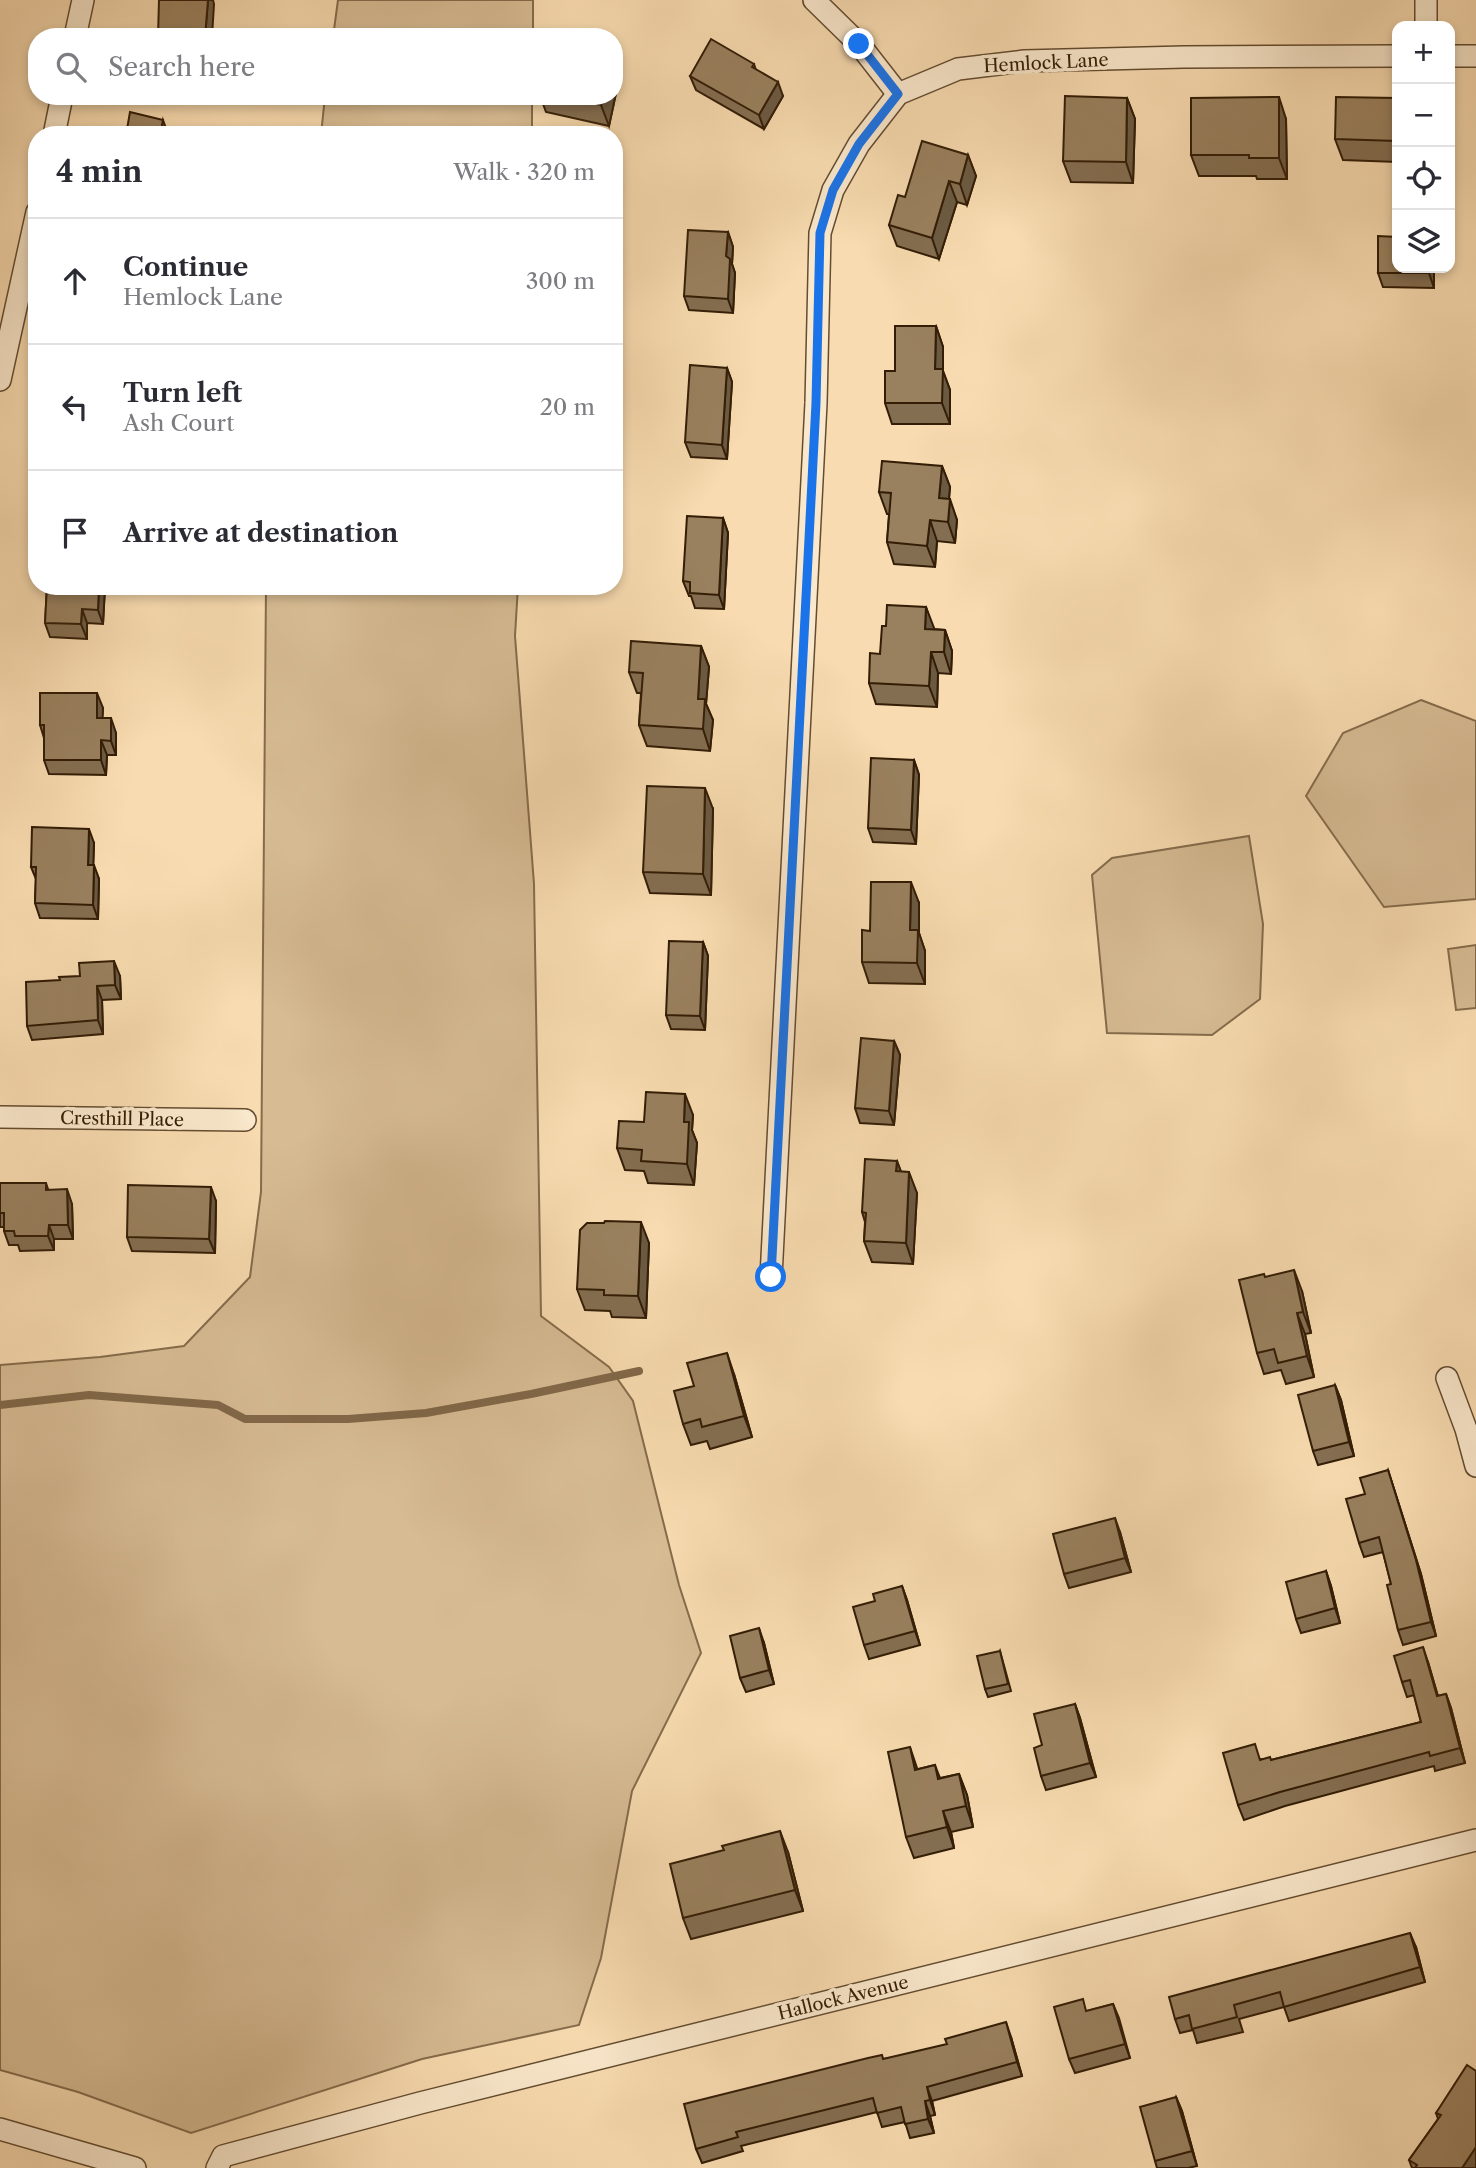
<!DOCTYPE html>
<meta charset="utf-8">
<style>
body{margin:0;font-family:"Libre Caslon Text",serif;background:#f7f7f7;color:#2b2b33}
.controls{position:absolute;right:21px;top:21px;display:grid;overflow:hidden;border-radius:14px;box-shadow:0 4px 10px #0003}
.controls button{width:63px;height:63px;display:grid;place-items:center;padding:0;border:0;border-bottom:2px solid #e1e1e2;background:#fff;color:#2b2b33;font:35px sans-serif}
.stop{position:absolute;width:21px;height:21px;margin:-16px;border:5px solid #1a73e8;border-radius:50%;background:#fff}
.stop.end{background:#1a73e8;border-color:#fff;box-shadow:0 2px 7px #0008}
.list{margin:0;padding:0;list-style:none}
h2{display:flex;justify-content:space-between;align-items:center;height:91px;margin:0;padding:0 28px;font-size:30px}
h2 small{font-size:23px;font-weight:400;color:#7c7c81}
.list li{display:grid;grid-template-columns:46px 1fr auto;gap:21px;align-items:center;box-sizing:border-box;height:126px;padding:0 28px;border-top:2px solid #e1e1e2}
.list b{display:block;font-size:26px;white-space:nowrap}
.list p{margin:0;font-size:23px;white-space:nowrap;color:#7c7c81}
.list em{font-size:23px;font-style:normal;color:#7c7c81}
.icon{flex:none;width:38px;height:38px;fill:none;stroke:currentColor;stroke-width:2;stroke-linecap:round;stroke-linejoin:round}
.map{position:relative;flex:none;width:1476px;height:2168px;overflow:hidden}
.search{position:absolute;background:#fff;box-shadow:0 4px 10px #0003;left:28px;top:28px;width:595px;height:77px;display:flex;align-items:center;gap:18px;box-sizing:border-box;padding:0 24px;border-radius:28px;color:#7c7c81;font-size:26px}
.panel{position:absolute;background:#fff;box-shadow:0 4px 10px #0003;left:28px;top:126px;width:595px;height:469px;border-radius:28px}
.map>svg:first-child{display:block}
.green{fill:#d7bb93;stroke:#856c4c;stroke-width:2}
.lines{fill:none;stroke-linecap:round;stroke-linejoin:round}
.stream{stroke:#816849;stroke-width:8}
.minor-casing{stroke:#644c30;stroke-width:24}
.minor{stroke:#fae8cc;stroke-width:21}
.wall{fill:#846e51;stroke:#331d06;stroke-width:2}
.shaded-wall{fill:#6b5a42;stroke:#331d06;stroke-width:2}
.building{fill:#99805e;stroke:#331d06;stroke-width:2}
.route{stroke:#1a73e8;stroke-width:9}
.labels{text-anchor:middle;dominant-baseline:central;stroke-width:7;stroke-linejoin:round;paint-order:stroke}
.street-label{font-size:18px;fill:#331d06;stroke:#fae8cc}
</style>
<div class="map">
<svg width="1476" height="2168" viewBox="0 0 1476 2168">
<rect width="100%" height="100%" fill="#f8dbb0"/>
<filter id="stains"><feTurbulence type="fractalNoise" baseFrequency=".00286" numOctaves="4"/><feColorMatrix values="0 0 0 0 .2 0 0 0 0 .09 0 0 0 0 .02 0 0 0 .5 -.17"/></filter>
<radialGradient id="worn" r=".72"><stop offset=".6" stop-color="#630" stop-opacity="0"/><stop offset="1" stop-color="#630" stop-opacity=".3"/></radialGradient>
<g class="green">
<path d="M338,0H533V37H333Z"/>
<path d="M325,96H532V135H321Z"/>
<path d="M266,586H518L515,636L534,884L541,1316L609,1367L633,1401L679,1585L701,1653L632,1791L601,1958L579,2025L422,2059L191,2133L78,2092L0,2070V1365L100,1357L184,1346L250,1277L261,1192Z"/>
<path d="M1421,700L1476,721V899L1384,907L1306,796L1343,733Z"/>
<path d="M1249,836L1263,924L1260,999L1212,1035L1107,1033L1092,875L1112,858Z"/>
<path d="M1476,945V1008L1456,1010L1448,949Z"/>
</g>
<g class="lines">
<path class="stream" d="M0,1405L89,1395L218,1405L245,1419H348L426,1413L531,1394L639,1371"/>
<defs>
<g id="minor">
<path d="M814,0L859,44L898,94"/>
<path d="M1426,26V0"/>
<path d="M75,37L83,0"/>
<path d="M1450,56H1476"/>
<path d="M54,135L62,96"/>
<path d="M0,380L37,212"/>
<path d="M0,1117L245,1120"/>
<path d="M771,1277L816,403L820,233L833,190L859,144L898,94L958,69L1024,61L1184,57L1397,56"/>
<path d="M1447,1378L1466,1429L1476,1466"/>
<path d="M0,2129L135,2168"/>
<path d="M217,2168L223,2156L420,2103L1476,1840"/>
</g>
</defs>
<use href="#minor" class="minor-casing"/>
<use href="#minor" class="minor"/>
</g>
<g class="wall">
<path d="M754,64L756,70L783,96L764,129L696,90L690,76Z"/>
<path d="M622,65L609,126L546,112L540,96H614Z"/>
<path d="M1127,98L1135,119L1133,183L1071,182L1063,161Z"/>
<path d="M1397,98V162L1343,160L1335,139Z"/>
<path d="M1286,119L1287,179H1257L1256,176H1199L1191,155Z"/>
<path d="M968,155L976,176L967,205L957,202L939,259L897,246L889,225L905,197Z"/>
<path d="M728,232L733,247L732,264L735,273L733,313L689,310L684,296Z"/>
<path d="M1434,268V288L1383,287L1378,273Z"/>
<path d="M936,326L943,347V371L950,390V424H892L885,403L895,371Z"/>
<path d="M727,368L732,382L727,459L691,457L685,442Z"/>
<path d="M942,466L950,487L949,499L957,520L955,543L937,541L935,567L894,564L887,542L889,514H887L879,492Z"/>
<path d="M723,518L728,533L724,609L695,608L691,596H689L683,581Z"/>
<path d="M47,586H105L103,624L87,623V639L50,637L45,623Z"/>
<path d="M926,607L933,629L945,630L952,651L951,674L938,673L937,707L876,704L869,683L880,654L886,626Z"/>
<path d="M701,646L709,667L706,704L713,720L710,751L647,746L639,725L641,693H637L629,672Z"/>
<path d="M103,708L102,718L116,733V755H107L106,775L49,774L44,760V738L40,725Z"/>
<path d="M914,760L919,775L916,844L873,842L868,828Z"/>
<path d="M713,809L711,895L650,893L643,872Z"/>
<path d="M94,843L93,865L99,879L98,919L40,918L35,903L36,879L31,867Z"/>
<path d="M919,903V933L925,951V984L869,983L862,962L870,931Z"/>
<path d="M703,942L708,956L705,1030L671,1029L666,1015Z"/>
<path d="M120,976L121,999L102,1000L103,1034L32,1040L27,1026L60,980Z"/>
<path d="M894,1041L900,1055L894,1125L860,1123L855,1108Z"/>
<path d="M693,1115L692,1130L697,1143L694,1185L648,1183L644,1171L625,1170L617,1148L644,1122Z"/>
<path d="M897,1161L901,1172L917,1193L913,1264L872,1262L864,1241L865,1222L862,1212Z"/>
<path d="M0,1183H46L48,1189L72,1204L73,1239H54V1250L20,1251L18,1245H9L4,1231V1227H0Z"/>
<path d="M216,1201L215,1253L132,1251L127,1237Z"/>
<path d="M604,1223L649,1243L646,1318L612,1317L610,1311L585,1310L577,1289Z"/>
<path d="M1265,1277L1302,1291L1311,1333L1305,1334L1314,1377L1286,1384L1281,1370L1264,1374L1257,1353Z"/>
<path d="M734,1374L752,1437L710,1449L707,1441L691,1445L683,1424L694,1386Z"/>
<path d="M1335,1385L1341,1400L1354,1456L1318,1465L1313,1451Z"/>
<path d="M1388,1470L1421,1574L1436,1636L1403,1645L1398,1630L1391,1584L1383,1552L1364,1557L1359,1543Z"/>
<path d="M1120,1532L1131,1572L1069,1588L1064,1574Z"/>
<path d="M1326,1571L1331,1586L1340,1623L1301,1633L1296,1619Z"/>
<path d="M902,1586L907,1600L920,1645L869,1659L864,1645L875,1601Z"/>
<path d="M764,1643L774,1684L746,1692L740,1678Z"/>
<path d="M1000,1651L1011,1691L988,1697L985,1689Z"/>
<path d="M1428,1662L1438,1696L1446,1694L1451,1708L1465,1763L1435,1771L1434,1766L1285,1806L1244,1820L1238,1805L1261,1759L1271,1760L1421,1722L1414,1695L1407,1697L1402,1682Z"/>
<path d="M1075,1704L1080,1718L1096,1777L1046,1790L1041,1776L1042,1745Z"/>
<path d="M935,1765L940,1778L959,1774L967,1795L973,1827L951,1832L954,1848L914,1858L906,1837L918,1769Z"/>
<path d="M788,1852L803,1911L691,1939L683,1918Z"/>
<path d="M1416,1947L1425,1982L1289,2021L1284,2007L1239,2019L1243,2032L1197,2043L1193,2030L1180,2033L1175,2019Z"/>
<path d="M1113,2004L1130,2058L1075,2073L1069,2059L1087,2011Z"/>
<path d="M1011,2037L1022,2076L932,2101L935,2115L930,2116L934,2133L910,2138L905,2122L882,2127L877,2112L741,2146L743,2151L702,2163L696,2149L884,2059Z"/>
<path d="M1476,2071V2168H1412L1409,2160L1438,2119L1436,2113Z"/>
<path d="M1176,2097L1182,2111L1197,2166L1188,2168H1157L1155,2161Z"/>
</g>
<g class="shaded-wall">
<path d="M208,0H213L214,4L212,37H205Z"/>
<path d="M614,45L622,65L609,126L601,105L603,96H614Z"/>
<path d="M778,82L783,96L764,129L759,115Z"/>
<path d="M1279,97L1286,119L1287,179L1279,158Z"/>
<path d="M1127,98L1135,119L1133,183L1126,162Z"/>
<path d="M163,120L168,134V135H160Z"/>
<path d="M968,155L976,176L967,205L960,184Z"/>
<path d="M949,181L957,202L939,259L932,238Z"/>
<path d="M728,232L733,247L732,264L735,273L733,313L728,299L726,256Z"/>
<path d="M1429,268H1434V288L1429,273Z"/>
<path d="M936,326L943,347V371L950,390V424L942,403L935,369Z"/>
<path d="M727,368L732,382L727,459L722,445Z"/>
<path d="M942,466L950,487L947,520L939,498Z"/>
<path d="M950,499L957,520L955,543L948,522Z"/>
<path d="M723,518L728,533L724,609L719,595Z"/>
<path d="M930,520L937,541L935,567L927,546Z"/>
<path d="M99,586L105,587L103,624L98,610Z"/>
<path d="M926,607L934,628L932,650L925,629Z"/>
<path d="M82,609L87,623V639L81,624Z"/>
<path d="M945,630L952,651L951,674L944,652Z"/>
<path d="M701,646L709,667L706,704L713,720L710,751L703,729L698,699Z"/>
<path d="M931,652L938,673L937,707L929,686Z"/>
<path d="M97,693L103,708L102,733L97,718Z"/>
<path d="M111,718L116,733V755L111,741Z"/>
<path d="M101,740L107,755L106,775L101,760Z"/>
<path d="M914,760L919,775L916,844L911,830Z"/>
<path d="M705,788L713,809L711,895L703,874Z"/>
<path d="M89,829L94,843L93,879L88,865Z"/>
<path d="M94,865L99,879L98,919L93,905Z"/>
<path d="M911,882L919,903V933L925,951V984L917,963L910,930Z"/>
<path d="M703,942L708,956L705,1030L700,1016Z"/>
<path d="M114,961L120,976L121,999L115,985Z"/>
<path d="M97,986L102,1000L103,1034L98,1020Z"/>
<path d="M894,1041L900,1055L894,1125L889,1111Z"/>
<path d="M685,1094L693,1115L692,1130L697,1143L694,1185L687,1164L684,1122Z"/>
<path d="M897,1161L905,1182L896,1171Z"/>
<path d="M909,1172L917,1193L913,1264L906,1243Z"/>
<path d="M211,1187L216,1201L215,1253L209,1239Z"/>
<path d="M67,1189L72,1204L73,1239L68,1225Z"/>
<path d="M641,1222L649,1243L646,1318L638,1296Z"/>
<path d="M49,1225L54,1239V1250L48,1236Z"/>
<path d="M1294,1270L1302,1291L1311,1333L1303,1312Z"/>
<path d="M1297,1313L1305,1334L1314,1377L1307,1356Z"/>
<path d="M727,1353L734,1374L752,1437L744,1416Z"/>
<path d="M1335,1385L1341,1400L1354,1456L1349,1442Z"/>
<path d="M1388,1470L1421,1574L1436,1636L1431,1622Z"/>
<path d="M1115,1518L1120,1532L1131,1572L1125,1558Z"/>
<path d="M1326,1571L1331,1586L1340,1623L1335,1608Z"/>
<path d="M902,1586L907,1600L920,1645L915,1631Z"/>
<path d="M759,1628L764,1643L774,1684L769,1670Z"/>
<path d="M1423,1647L1428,1662L1442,1711L1437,1696Z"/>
<path d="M1446,1694L1451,1708L1465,1763L1460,1748Z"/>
<path d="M1075,1704L1080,1718L1096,1777L1090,1763Z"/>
<path d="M910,1747L917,1768L922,1791L915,1770Z"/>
<path d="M959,1774L967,1795L973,1827L966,1806Z"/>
<path d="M943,1811L951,1832L954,1848L947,1827Z"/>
<path d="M780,1831L788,1852L803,1911L795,1890Z"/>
<path d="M1410,1933L1416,1947L1425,1982L1420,1967Z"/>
<path d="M1113,2004L1119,2018L1130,2058L1125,2044Z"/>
<path d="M1006,2022L1011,2037L1022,2076L1017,2062Z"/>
<path d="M927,2087L932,2101L935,2115L930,2100Z"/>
<path d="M1176,2097L1182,2111L1197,2166L1192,2151Z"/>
<path d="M925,2101L930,2116L934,2133L928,2119Z"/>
<path d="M1476,2147V2168H1462Z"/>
</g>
<g class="building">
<path d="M159,0H208L205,37H158Z"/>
<path d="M552,30L581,37H550Z"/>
<path d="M711,39L754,64L752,67L778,82L759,115L690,76Z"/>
<path d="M564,96H603L601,105Z"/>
<path d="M1065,96L1127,98L1126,162L1063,161Z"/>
<path d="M1279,97V158H1249V155H1191V98Z"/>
<path d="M1336,97L1397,98V141L1335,139Z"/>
<path d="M130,112L163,120L160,135H126Z"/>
<path d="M922,141L968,155L960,184L949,181L932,238L889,225L898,195L905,197Z"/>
<path d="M688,230L728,232L726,256L730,259L728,299L684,296Z"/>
<path d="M1378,236L1397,237V268H1429V273H1378Z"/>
<path d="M895,326H936L935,369H943L942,403H885V371H895Z"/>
<path d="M690,365L727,368L722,445L685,442Z"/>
<path d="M882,461L942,466L939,498L950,499L948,522L930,520L927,546L887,542L891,493L879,492Z"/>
<path d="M687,516L723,518L719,595L690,593V582L683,581Z"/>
<path d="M47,586H99L98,610L82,609L81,624L45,623Z"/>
<path d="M887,605L926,607L925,629L945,630L944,652H931L929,686L869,683L870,653L880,654L882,626H886Z"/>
<path d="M631,641L701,646L698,699H705L703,729L639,725L643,673L629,672Z"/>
<path d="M40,693H97V718H111V741L101,740V760H44V725H40Z"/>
<path d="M871,758L914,760L911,830L868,828Z"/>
<path d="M647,786L705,788L703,874L643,872Z"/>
<path d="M32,827L89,829L88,865H94L93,905L35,903L36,867H31Z"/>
<path d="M871,882H911L910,930H918L917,963L862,962V930L870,931Z"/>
<path d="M669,941L703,942L700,1016L666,1015Z"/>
<path d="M114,961L115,985L97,986L98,1020L27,1026L26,982L60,980L59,977L80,976L79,963Z"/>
<path d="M861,1038L894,1041L889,1111L855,1108Z"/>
<path d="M646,1092L685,1094L684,1122H689L687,1164L641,1161L642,1150L617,1148L619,1121L644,1122Z"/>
<path d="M865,1159L897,1161L896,1171L909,1172L906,1243L864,1241L866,1213L862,1212Z"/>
<path d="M0,1183H46V1190L67,1189L68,1225H49L48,1236H15L14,1231H4V1213H0Z"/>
<path d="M128,1185L211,1187L209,1239L127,1237Z"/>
<path d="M605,1221L641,1222L638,1296L604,1295V1290L577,1289L580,1230L587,1223H604Z"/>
<path d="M1294,1270L1303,1312L1297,1313L1307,1356L1278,1363L1274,1349L1257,1353L1239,1280L1264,1274L1265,1277Z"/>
<path d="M727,1353L744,1416L702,1427L700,1419L683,1424L674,1391L694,1386L687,1363Z"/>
<path d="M1335,1385L1349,1442L1313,1451L1298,1395Z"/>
<path d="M1388,1470L1416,1560L1431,1622L1398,1630L1387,1585L1391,1584L1379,1537L1359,1543L1346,1499L1365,1494L1360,1478Z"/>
<path d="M1115,1518L1125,1558L1064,1574L1053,1534Z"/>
<path d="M1326,1571L1335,1608L1296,1619L1286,1582Z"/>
<path d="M902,1586L915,1631L864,1645L853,1607L875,1601L873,1594Z"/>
<path d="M759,1628L769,1670L740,1678L730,1636Z"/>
<path d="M1423,1647L1437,1696L1446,1694L1460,1748L1430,1756L1429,1752L1280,1792L1238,1805L1223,1753L1255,1744L1260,1760L1270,1757L1271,1760L1421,1722L1410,1680L1402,1682L1394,1656Z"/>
<path d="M1000,1651L1008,1684L985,1689L977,1656Z"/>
<path d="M1075,1704L1090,1763L1041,1776L1034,1748L1042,1745L1034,1714Z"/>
<path d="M910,1747L915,1770L935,1765L938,1779L959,1774L966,1806L943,1811L947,1827L906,1837L888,1752Z"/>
<path d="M780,1831L795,1890L683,1918L670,1864L724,1850L722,1846Z"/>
<path d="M1410,1933L1420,1967L1284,2007L1280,1992L1234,2005L1237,2017L1192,2029L1189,2015L1175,2019L1169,1997Z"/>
<path d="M1083,1999L1086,2011L1113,2004L1125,2044L1069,2059L1054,2007Z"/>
<path d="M1006,2022L1017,2062L927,2087L930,2100L925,2101L928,2119L905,2124L901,2107L877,2113L873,2098L736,2132L738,2137L696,2149L684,2104L868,2058L882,2055L883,2059L947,2044L945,2039Z"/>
<path d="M1467,2065L1476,2071V2147L1462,2168H1415L1417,2165L1409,2160L1441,2115L1436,2113Z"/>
<path d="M1176,2097L1192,2151L1155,2161L1140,2107Z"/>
</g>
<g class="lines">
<path class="route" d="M771,1277L816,403L820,233L833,190L859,144L898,94L859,44"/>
</g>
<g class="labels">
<g class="street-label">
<text transform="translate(1046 63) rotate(-3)">Hemlock Lane</text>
<text transform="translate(122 1119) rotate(1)">Cresthill Place</text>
<text transform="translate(843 1998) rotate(-14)">Hallock Avenue</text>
</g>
</g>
<rect width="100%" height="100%" filter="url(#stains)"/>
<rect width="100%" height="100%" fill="url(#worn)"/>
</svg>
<div class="controls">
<button>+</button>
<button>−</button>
<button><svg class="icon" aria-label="locate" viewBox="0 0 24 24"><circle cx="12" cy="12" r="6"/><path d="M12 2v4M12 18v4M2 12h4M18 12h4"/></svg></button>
<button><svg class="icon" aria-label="layers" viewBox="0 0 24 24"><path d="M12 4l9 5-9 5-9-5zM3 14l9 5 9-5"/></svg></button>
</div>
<div class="stop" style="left:771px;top:1277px"></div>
<div class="stop end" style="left:859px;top:44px"></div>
<div class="search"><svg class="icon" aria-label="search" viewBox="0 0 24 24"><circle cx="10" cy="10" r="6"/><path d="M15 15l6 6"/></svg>Search here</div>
<section class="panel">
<h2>4 min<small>Walk · 320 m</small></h2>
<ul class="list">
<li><svg class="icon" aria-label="ahead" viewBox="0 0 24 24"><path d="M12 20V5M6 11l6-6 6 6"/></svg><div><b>Continue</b><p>Hemlock Lane</p></div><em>300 m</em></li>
<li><svg class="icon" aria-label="left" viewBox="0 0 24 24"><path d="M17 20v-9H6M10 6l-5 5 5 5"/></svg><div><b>Turn left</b><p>Ash Court</p></div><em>20 m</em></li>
<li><svg class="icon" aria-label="arrive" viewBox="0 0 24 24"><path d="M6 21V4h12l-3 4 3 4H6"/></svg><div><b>Arrive at destination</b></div></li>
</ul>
</section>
</div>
